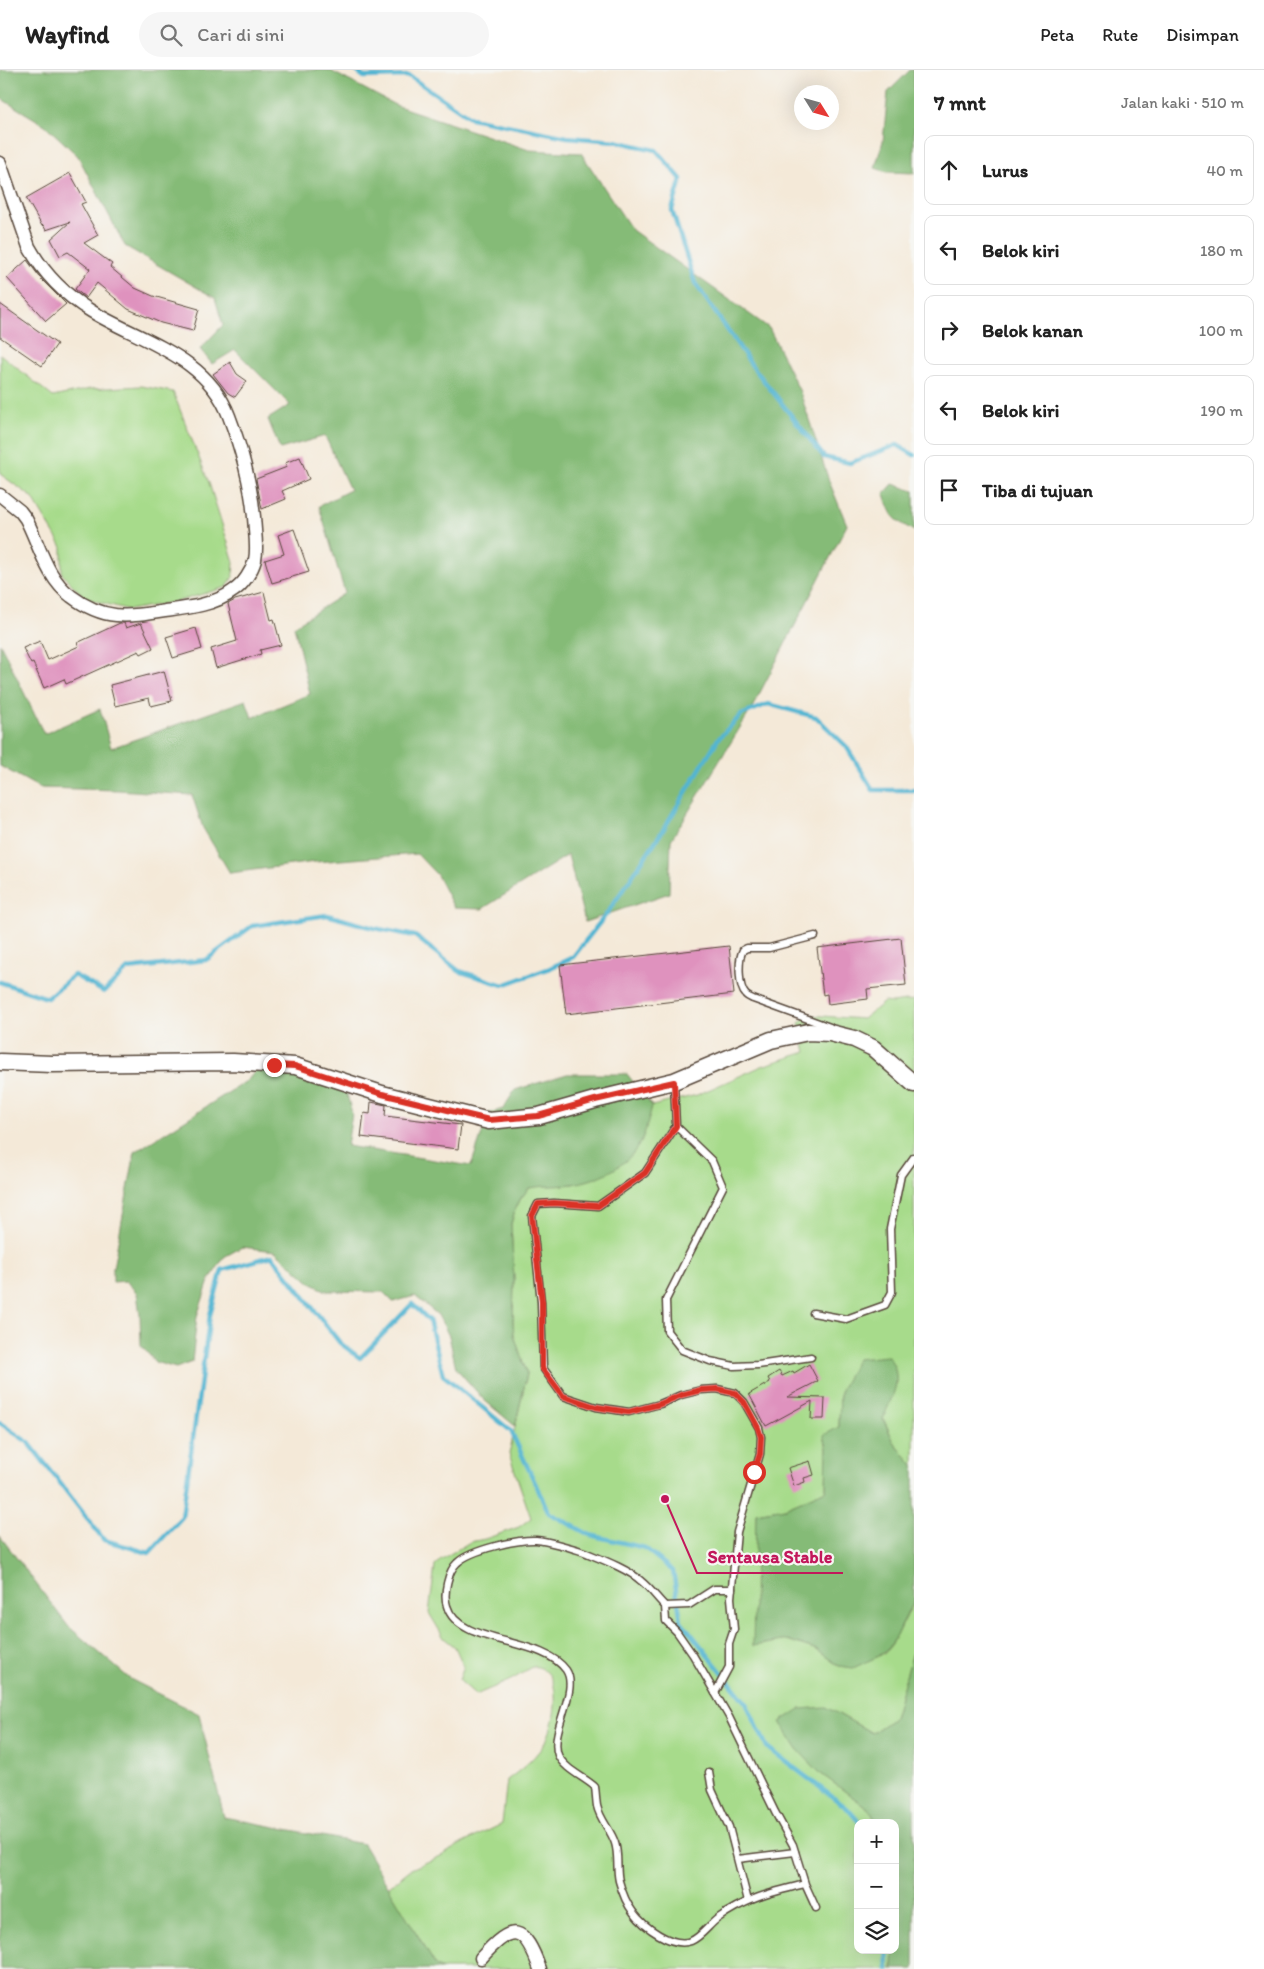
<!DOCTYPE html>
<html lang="id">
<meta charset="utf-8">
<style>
body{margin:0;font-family:Itim,sans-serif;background:#f6f6f6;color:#222}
.controls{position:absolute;right:15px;bottom:15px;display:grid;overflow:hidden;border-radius:10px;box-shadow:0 5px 20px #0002}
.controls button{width:45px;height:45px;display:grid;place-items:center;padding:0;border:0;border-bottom:1px solid #e0e0e0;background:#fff;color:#222;font:25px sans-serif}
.compass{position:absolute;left:794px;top:15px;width:45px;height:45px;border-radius:50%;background:#fff;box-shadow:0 5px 20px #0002;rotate:127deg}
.stop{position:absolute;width:15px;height:15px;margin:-11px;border:4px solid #d93025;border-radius:50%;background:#fff}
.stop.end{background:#d93025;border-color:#fff;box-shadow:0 1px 5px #0008}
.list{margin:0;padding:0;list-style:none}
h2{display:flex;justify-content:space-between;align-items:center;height:65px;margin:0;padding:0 20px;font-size:21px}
h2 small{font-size:16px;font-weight:400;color:#767676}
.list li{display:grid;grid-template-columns:32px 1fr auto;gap:15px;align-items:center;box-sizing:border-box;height:70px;margin:0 10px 10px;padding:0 10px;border:1px solid #e0e0e0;border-radius:10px}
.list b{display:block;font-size:19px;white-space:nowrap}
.list em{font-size:16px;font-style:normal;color:#767676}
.icon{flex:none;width:28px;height:28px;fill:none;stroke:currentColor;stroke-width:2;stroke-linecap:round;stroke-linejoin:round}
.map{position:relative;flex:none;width:914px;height:1899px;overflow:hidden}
header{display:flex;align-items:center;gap:30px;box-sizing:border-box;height:70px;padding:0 25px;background:#fff;border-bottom:1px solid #e0e0e0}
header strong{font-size:24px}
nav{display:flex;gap:28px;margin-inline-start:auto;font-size:18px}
.search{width:350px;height:45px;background:#f6f6f6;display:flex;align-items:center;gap:12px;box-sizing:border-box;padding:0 18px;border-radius:28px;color:#767676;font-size:19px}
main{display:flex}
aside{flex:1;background:#fff}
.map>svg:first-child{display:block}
.green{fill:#a7db8b;stroke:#718254}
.forest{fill:#85bb77;stroke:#60724a}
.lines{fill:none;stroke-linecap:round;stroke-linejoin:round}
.stream{stroke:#53b5d2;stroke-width:4.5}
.building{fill:#df92be}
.service-casing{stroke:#57473a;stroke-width:9}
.minor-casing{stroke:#57473a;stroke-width:15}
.tertiary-casing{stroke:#57473a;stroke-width:19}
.service{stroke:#fff;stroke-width:6}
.minor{stroke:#fff;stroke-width:12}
.tertiary{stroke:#fff;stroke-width:16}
.route{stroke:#d93025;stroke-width:6}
.leader{fill:none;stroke:#c2185b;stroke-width:2}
.callout-dot{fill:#c2185b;stroke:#f6f6f2;stroke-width:2}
.callout-label{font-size:18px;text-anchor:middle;font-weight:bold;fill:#c2185b;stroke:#f6f6f2;stroke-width:4.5;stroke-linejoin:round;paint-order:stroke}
</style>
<header>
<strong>Wayfind</strong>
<div class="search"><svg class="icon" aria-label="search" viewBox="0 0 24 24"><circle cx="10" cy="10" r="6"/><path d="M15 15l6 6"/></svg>Cari di sini</div>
<nav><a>Peta</a><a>Rute</a><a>Disimpan</a></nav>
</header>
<main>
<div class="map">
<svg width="914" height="1899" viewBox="0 0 914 1899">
<rect width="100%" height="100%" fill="#f6f6f2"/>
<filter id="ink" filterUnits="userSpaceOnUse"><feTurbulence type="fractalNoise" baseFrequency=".02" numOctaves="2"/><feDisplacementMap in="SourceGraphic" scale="10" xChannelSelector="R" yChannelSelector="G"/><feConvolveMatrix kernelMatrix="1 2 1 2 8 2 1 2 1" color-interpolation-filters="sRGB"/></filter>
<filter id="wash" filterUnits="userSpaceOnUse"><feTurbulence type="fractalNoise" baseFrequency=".0096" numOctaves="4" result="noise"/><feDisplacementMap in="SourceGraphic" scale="20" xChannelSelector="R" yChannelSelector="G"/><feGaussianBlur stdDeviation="1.12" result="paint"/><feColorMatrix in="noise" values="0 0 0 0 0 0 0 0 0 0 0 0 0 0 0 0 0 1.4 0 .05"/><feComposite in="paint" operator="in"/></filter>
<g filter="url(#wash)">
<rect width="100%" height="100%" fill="#f4e9d8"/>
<g class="green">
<path d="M0,284L53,327L90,319L141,316L173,322L209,413L234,492L233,507L227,517L179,531L129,540L85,528L62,504V477L32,427L0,404Z"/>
<path d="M914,930V1396L895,1374L883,1348L897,1312L840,1322L839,1357L824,1366L827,1378L826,1420L785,1438L756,1443L760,1575L787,1570L817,1580L839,1596C851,1593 866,1591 877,1587C896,1579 903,1548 914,1533V1579L894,1648L872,1663L826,1637L820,1703L869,1739L877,1753H858V1880H894L893,1899H443L436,1896L388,1817L411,1799L443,1785L459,1775L502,1754L507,1710C522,1699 538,1686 547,1669C555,1652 564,1604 538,1597C531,1595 526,1601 521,1604C508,1613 490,1618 476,1625L459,1610L464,1597L455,1577L444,1568L429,1543L435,1496L440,1490L470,1472L485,1469L519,1457L531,1448L509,1384L527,1304L514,1265L513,1252L514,1210L511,1154L515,1140L521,1128L529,1118L543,1115L572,1114L598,1107L641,1072L652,1036L697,1025L762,996L806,982L799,953L808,945L863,949L884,932L892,933Z"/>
</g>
<g class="forest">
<path d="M0,0H329L395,35L529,80L581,83L632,160L769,258L800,322L829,411L847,455L752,638L671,770L669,823L585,852L568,785L482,839L454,838L437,805L417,784L315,792L230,803L203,758L192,725L118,720L40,718L0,696V573L44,664L100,639L111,678L246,630L252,648L310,624L294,556L345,523L319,436L350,420L325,366L280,379L268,349L290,335L235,280L212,294L200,279L223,255L215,228L125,176L78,86L45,55L0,28Z"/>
<path d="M910,0H914V103L887,102L875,98L883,71L888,22Z"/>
<path d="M893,414L914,421V461C892,448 892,448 884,424Z"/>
<path d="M256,1000L310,1008L346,1020L352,1044L347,1076L471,1096L489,1043L503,1039L515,1020L567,1004H627L652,1036C649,1048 646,1062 640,1073C627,1097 598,1110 572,1114C558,1117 544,1115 529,1118L521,1128L515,1140L511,1154L514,1210L513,1252L514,1265L527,1304L515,1356L484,1330L456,1298L449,1266L438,1245L415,1226L393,1232L383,1222L327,1221L312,1214L275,1181L242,1177L224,1187L209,1211L197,1246L192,1292L176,1298L155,1292L141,1275L140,1245L137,1223L126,1211L113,1212V1198L135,1082L248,1010Z"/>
<path d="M888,1286C905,1309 892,1325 883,1349L895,1374L914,1396V1533L908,1541L897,1566L889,1577L879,1586L853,1598L839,1596L817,1580L788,1570L753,1576L756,1443L785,1438L826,1420L827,1378L824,1365L839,1357L840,1322L857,1289Z"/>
<path d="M0,1466L68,1556L130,1609L199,1644L224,1747L363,1774L436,1896L443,1899H0Z"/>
<path d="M914,1579V1899H893L894,1880H895V1753H877L869,1739L820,1703L798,1680L780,1652L800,1639L826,1637L872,1663L894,1648Z"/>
</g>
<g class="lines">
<g class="stream">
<path d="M355,0L364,7L409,6L471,48L567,67L615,71L656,80L681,109L672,140L695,213L753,297L824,387L850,393L897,375L914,385"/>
<path d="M0,912L47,928L74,905L104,922L128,899L206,890L252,856L327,845L374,858L415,866L459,901L503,915L550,898L573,887L608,842L663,760L718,669L741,645L768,634L816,647L846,676L873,720H914"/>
<path d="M0,1353L29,1373L104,1470L149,1483L182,1447L210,1245L222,1200L272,1186L340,1273L360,1288L412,1234L429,1250L443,1305L511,1361L549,1443L590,1465L645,1478L673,1501L681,1551L746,1633L767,1677L847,1738L860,1753"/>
<path d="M887,1880L888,1899"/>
</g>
</g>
<g id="blocks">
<g class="building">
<path d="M70,103L86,132L81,134L98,165L84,173L112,194L110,197L135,218L153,226L199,239L193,261L161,253L128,239L97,213L86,228L75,219L90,199L68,182L60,186L51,169L70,152L46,160L43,155L42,156L26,128Z"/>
<path d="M27,190L42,210L66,234L46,251L7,208Z"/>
<path d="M0,234L57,274L42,296L0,267Z"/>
<path d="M230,292L237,304L247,311L235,327L228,323L213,304Z"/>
<path d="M300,387L309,409L282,421L286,429L262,439L256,409L287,397L285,393Z"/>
<path d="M294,459L309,502L272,513L265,490L284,484L278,465Z"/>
<path d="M264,522L271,550L274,549L281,575L260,580L261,584L216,598L211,579L237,571L228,534L235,530Z"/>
<path d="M120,553H124L126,558L141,553L153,578L141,584L139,581L66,614L64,609L44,618L33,593L31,594L23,578L40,571L48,590L79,576L77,573Z"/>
<path d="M196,558L202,579L173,588L166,567Z"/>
<path d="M164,601L172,631L151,636L149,628L115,636L110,615Z"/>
<path d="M901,868L906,915L867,919L868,929L828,934L827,924L823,925L817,878Z"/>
<path d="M729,876L734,924L566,944L560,895Z"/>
<path d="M371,1032L386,1035L385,1046L461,1055L458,1079L361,1067L364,1043L370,1044Z"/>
<path d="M809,1294L818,1311L787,1327L825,1328L824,1349H811L812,1331L766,1356L749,1324L770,1312L768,1308L779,1301L782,1306L793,1301L794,1303Z"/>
<path d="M810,1391L814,1405L804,1408L805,1412L794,1416L788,1398Z"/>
</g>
</g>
</g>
<g filter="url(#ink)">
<use href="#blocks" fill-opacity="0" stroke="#57473a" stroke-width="1"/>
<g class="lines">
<defs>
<g id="service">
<path d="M815,866L769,878H747L743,880C738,889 738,917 746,925C748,927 751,928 753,929L830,957"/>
<path d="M674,1013L676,1056L712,1091L723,1117L666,1230L667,1261L682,1280L710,1291L734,1296L758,1295L811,1287"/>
<path d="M676,1056L645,1103L598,1136L554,1133L538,1134L532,1146L541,1232L543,1298L563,1326L596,1337L629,1342L660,1334L681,1325L701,1320L717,1319L735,1323L744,1332L759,1358L761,1367L760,1384L737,1462L731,1528L734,1559L729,1574V1597L715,1623"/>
<path d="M813,1243L846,1249L885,1235L892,1222L890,1159L901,1105L914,1087"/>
<path d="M665,1536L689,1535L714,1519H732"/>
<path d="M709,1702L712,1720L729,1757L748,1831"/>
<path d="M738,1789L795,1782"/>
<path d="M805,1814C773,1822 744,1829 717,1849C709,1855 701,1867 691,1871C672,1878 644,1857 633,1842C626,1833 622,1822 619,1811C616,1799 619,1785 615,1773C611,1760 600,1750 597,1736C596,1730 596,1723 595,1717C584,1707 564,1699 558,1685C549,1660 580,1621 566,1600C542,1566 458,1576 447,1536C443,1524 448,1501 457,1493C470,1480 518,1469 536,1470C547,1471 573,1478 584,1482C601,1489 628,1499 641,1511C650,1518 657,1528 665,1536L666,1551L677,1562L693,1585L729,1647L775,1742L793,1775L805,1814L816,1838"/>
</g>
<g id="minor">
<path d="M0,93L29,177C44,204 65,225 91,241C140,271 207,286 229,346C243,383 253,421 255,460C256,470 257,481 255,490C252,501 243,515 233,521C215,535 187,538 165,541C128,547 104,551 71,526C47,509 39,474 26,449L20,441L0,425"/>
<path d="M481,1888C513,1852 524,1855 540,1899"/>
</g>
<path id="tertiary" d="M0,992L52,994L233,992L295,996L382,1024L489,1051L539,1046L595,1030L674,1011L771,970L808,962L830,963L854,969L873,978L914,1014"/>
</defs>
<use href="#service" class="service-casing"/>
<use href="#minor" class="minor-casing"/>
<use href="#tertiary" class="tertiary-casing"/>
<use href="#service" class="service"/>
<use href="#minor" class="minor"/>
<use href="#tertiary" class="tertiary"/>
</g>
</g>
<g class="lines" filter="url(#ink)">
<path class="route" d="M274,995L295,996L382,1024L489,1050L538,1046L595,1030L674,1012L676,1056L645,1103L598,1136L554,1133L538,1134L532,1146L542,1232V1298L563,1326L596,1337L629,1342L660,1334L681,1325L701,1320L717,1319L735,1323L744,1332L758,1358L761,1367L760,1384L754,1402"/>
</g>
<path class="leader" d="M665 1429L697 1503H843"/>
<circle class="callout-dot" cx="665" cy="1429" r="5"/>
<g class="callout-label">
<text x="770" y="1493">Sentausa Stable</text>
</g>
</svg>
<div class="controls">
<button>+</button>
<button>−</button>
<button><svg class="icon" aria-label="layers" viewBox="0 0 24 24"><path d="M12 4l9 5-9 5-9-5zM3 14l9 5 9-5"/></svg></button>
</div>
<svg class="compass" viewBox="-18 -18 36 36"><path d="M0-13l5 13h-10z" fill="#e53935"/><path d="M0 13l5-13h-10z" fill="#767676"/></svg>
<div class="stop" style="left:754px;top:1402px"></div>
<div class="stop end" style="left:274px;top:995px"></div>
</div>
<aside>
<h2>7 mnt<small>Jalan kaki · 510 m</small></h2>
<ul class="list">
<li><svg class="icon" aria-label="ahead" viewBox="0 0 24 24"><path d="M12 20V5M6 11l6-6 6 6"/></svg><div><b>Lurus</b></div><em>40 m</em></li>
<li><svg class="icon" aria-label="left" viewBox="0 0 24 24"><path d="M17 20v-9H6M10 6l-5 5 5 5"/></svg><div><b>Belok kiri</b></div><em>180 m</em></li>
<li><svg class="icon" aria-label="right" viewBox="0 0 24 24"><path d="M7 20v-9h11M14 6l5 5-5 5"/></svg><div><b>Belok kanan</b></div><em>100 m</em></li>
<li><svg class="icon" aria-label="left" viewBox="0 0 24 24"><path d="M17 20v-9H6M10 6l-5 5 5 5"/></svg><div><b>Belok kiri</b></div><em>190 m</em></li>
<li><svg class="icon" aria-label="arrive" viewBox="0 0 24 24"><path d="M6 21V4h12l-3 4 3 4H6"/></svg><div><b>Tiba di tujuan</b></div></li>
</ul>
</aside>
</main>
